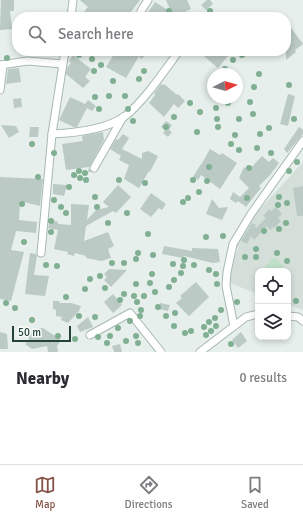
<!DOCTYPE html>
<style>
body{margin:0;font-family:Signika,sans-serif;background:#f2f2f3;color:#2b2b33}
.controls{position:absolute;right:12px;bottom:12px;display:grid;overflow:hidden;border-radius:8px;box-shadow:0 2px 6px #0003}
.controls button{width:36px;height:36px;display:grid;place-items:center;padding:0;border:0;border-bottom:1px solid #e1e1e2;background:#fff;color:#2b2b33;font:20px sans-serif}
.compass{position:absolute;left:207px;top:68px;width:36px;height:36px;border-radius:50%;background:#fff;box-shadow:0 2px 6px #0003;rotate:84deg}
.scale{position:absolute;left:12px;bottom:10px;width:59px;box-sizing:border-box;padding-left:4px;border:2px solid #24423a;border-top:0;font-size:11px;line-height:14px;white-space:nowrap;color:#24423a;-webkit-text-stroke:3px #f7fbf9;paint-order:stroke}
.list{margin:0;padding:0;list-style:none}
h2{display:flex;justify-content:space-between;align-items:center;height:52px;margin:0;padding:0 16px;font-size:17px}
h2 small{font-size:13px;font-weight:400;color:#7c7c81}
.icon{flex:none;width:22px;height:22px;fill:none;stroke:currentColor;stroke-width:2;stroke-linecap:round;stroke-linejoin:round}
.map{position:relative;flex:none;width:303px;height:352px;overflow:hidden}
.search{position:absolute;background:#fff;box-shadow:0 2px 6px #0003;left:12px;right:12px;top:12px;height:44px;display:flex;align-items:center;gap:10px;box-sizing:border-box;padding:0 14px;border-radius:16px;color:#7c7c81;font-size:15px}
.sheet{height:112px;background:#fff}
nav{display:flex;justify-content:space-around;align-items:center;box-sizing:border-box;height:56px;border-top:1px solid #e1e1e2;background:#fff;font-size:11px;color:#7c7c81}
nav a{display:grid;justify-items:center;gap:2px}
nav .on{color:#855347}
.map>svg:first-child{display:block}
.built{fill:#d4dfda}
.green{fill:#bfe0c8}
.building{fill:#bbcac4}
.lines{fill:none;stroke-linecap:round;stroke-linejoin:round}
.street-casing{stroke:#a8b8b2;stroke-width:9}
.street{stroke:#fff;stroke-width:7}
.tree{fill:#80af93}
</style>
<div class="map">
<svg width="303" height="352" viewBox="0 0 303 352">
<rect width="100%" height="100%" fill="#e6efeb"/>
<path class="built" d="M303,162V310L288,305V271H258V294L227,282L232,264L238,248L234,245L252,218Z"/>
<path class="green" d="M272,258L277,259L285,269V271H262L267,264L270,262Z"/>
<g class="building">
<path d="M1,0H14V11H10L12,29L0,30Z"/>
<path d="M80,0H140L127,17H80L88,7Z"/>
<path d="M166,0H187L191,9L177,16L179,17H145L155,2L171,12Z"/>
<path d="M207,0H210L213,4L206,10L201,5Z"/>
<path d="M286,21L303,44L295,50L296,52L286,60Z"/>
<path d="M116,51H151L141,59L139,56L126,78L106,67Z"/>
<path d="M198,51H232L218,68Z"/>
<path d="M73,55L91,69L85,77L90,81L83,88L66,74L67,68L71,63L69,61Z"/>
<path d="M19,68L21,82L6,84L8,69Z"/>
<path d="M161,84L163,85L164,84L177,95L178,94L185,101L178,108L174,104L164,117L149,103L155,95L154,93Z"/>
<path d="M288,94L295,96L288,126L280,124Z"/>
<path d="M70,97L85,104L88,100L96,106L92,111L87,108L77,127H74L59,120Z"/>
<path d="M21,98L22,107L14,108L13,99Z"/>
<path d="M166,121L172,125L169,130L172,132L168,137L163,133L165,130L161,127Z"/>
<path d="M1,125L16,126L19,132L9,138Z"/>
<path d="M30,127H39L38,137H29Z"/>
<path d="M299,127L303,130V134L287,153L284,149Z"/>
<path d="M103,132L104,140L90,166L89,168L91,172H88L89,167L66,170L62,144L83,141L82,136Z"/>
<path d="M123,134L129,138L122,149L142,159V153L148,151L158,156L150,172L149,171L139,188L124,179L129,165L119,160L121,156L110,149L116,139L118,140Z"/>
<path d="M210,149L220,155L222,153L237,163L220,189L201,175L198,180L193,177L201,164V165Z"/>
<path d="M262,156L269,162L273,158L279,163L270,175L259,186L261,188L246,207L238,201L236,203L230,199L233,192L240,197L249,188L239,178L244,167L249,170Z"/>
<path d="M0,177L43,179L40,206L20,201L19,220L37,222L36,233L16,231L11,250L24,252L11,301L0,299Z"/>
<path d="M53,184L67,185L64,196L53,194Z"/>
<path d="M118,185L131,197L116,213L113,211L86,226L84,241L108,232L114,246L108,249L111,258L101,261L86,258V256L75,253L74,256L67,254L68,252L54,249L58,230L48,228L49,224H52V220L58,222V224L71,225V204L89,205L87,220L96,210L109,207L103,202Z"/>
<path d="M303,186V216H297L293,188Z"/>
<path d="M151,193L166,204L162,210L159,208L151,217L140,209Z"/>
<path d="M212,199L219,208L228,207L222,220L206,214Z"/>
<path d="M276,207L282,214L278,218L281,221L274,228L273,227L270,230L267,226L254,240L251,236L247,244L241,241L252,223L256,225L255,227L256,228L266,218L263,216L269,209L271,211Z"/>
<path d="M164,246L192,251V248L218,249L220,262L213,263L184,256L183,258L162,254Z"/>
<path d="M30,253L36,254L37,256L34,275L49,276L45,296L25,294Z"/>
<path d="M109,269L127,270L111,287L104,280L107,277L104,274Z"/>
<path d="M196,282L209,297L189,316L176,303L182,298L180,296Z"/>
<path d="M113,294L122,305L113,313L104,302Z"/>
<path d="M53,301H59L60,303H71L81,306L79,311L68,323L61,320L62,317L56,316V310L53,309Z"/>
<path d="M160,303L170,305L168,311L159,309Z"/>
<path d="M88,317L93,327L80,332L77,326Z"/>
<path d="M43,328L61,340L57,346L58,352H48L47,346L32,349L25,344L29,339L28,336L35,329Z"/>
<path d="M0,332L7,334L8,349H0Z"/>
<path d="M241,332L247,341L238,348L232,340Z"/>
<path d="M120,344L122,352H114L112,346Z"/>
</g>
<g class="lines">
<defs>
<g id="street">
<path d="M141,11L148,0"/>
<path d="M71,17L73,0"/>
<path d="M65,51L52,134C74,133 105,130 124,117C142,104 165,70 179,51"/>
<path d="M0,65L28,61L62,64"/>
<path d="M0,90L3,65"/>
<path d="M94,168L123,117"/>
<path d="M41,253L52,134"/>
<path d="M288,316L298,317L303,321"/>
<path d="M234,326L226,286L227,272L233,244L251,214L303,141"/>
<path d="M90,335L130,313L161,352"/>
<path d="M200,352L246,317L258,314"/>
</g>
</defs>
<use href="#street" class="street-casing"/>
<use href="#street" class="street"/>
</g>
<g class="tree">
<circle cx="169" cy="11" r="3"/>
<circle cx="210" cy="11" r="3"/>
<circle cx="79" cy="55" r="3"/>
<circle cx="242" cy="55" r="3"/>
<circle cx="7" cy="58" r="3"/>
<circle cx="92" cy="59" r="3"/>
<circle cx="233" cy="60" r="3"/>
<circle cx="101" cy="65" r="3"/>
<circle cx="225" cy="69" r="3"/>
<circle cx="94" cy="71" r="3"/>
<circle cx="144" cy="71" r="3"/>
<circle cx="259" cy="74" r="3"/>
<circle cx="139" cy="79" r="3"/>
<circle cx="113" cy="81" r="3"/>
<circle cx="289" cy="85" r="3"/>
<circle cx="254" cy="87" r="3"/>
<circle cx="109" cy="96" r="3"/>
<circle cx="125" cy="96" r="3"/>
<circle cx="95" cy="97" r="3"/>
<circle cx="250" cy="102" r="3"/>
<circle cx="190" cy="103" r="3"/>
<circle cx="228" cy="103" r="3"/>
<circle cx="216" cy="108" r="3"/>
<circle cx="99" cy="109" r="3"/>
<circle cx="128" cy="109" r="3"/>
<circle cx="200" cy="112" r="3"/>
<circle cx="253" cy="114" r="3"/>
<circle cx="174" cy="117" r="3"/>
<circle cx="217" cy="119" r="3"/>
<circle cx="239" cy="119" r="3"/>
<circle cx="294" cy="119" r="3"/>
<circle cx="133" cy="121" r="3"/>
<circle cx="166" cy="127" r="3"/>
<circle cx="218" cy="127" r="3"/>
<circle cx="269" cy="128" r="3"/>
<circle cx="197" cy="132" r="3"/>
<circle cx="260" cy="134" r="3"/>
<circle cx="235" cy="135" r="3"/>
<circle cx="32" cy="144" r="3"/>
<circle cx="231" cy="144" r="3"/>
<circle cx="257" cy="148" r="3"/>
<circle cx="239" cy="150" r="3"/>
<circle cx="54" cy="153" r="3"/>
<circle cx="271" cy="153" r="3"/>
<circle cx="297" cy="162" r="3"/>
<circle cx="209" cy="167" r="3"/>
<circle cx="249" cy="168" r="3"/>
<circle cx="79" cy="171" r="3"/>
<circle cx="289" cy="171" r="3"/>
<circle cx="85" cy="173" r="3"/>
<circle cx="74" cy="175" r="3"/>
<circle cx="38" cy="177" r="3"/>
<circle cx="80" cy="178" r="3"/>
<circle cx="86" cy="180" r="3"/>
<circle cx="119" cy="180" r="3"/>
<circle cx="193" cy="180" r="3"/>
<circle cx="207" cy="181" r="3"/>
<circle cx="145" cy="183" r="3"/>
<circle cx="69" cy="187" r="3"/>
<circle cx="199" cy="192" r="3"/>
<circle cx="95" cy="197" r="3"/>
<circle cx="279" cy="197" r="3"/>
<circle cx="188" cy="198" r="3"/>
<circle cx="247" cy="198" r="3"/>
<circle cx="54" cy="200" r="3"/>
<circle cx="183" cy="202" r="3"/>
<circle cx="287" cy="203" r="3"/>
<circle cx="22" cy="204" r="3"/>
<circle cx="278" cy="205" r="3"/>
<circle cx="61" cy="207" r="3"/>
<circle cx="97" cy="207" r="3"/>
<circle cx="66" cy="213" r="3"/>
<circle cx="127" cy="213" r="3"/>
<circle cx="51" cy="221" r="3"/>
<circle cx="108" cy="223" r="3"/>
<circle cx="286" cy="223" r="3"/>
<circle cx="279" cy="229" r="3"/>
<circle cx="264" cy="231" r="3"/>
<circle cx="51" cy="232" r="3"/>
<circle cx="148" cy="234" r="3"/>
<circle cx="223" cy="236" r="3"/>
<circle cx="206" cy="237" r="3"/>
<circle cx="24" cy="242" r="3"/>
<circle cx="256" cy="249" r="3"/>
<circle cx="138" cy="253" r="3"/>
<circle cx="277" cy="253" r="3"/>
<circle cx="153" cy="255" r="3"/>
<circle cx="245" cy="257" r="3"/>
<circle cx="256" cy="257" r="3"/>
<circle cx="136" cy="259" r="3"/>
<circle cx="184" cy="260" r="3"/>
<circle cx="287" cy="261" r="3"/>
<circle cx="112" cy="263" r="3"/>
<circle cx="124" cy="263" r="3"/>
<circle cx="173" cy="264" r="3"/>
<circle cx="46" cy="265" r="3"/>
<circle cx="194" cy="265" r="3"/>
<circle cx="57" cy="266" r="3"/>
<circle cx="183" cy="266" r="3"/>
<circle cx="209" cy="270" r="3"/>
<circle cx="181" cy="273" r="3"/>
<circle cx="152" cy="274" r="3"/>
<circle cx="216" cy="274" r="3"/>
<circle cx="100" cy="276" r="3"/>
<circle cx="90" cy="279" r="3"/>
<circle cx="174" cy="280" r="3"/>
<circle cx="150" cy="283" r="3"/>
<circle cx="136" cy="284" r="3"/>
<circle cx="217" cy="284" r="3"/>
<circle cx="169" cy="287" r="3"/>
<circle cx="105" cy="288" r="3"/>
<circle cx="85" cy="289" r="3"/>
<circle cx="155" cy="292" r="3"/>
<circle cx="124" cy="294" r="3"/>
<circle cx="134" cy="296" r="3"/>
<circle cx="144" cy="296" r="3"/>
<circle cx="66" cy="297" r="3"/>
<circle cx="120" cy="300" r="3"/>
<circle cx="296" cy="301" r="3"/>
<circle cx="137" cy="302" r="3"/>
<circle cx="237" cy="302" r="3"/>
<circle cx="6" cy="303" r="3"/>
<circle cx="158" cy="307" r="3"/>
<circle cx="15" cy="308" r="3"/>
<circle cx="141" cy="310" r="3"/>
<circle cx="221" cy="310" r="3"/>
<circle cx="175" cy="313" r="3"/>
<circle cx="79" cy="316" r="3"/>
<circle cx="140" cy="316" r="3"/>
<circle cx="166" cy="316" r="3"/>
<circle cx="95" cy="317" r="3"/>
<circle cx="215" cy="318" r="3"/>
<circle cx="32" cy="320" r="3"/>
<circle cx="130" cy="321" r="3"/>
<circle cx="209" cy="322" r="3"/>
<circle cx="174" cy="326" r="3"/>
<circle cx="216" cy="326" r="3"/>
<circle cx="204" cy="327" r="3"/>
<circle cx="118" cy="328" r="3"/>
<circle cx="26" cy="330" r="3"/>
<circle cx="191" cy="331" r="3"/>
<circle cx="211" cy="331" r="3"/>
<circle cx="185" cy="333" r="3"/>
<circle cx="206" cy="335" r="3"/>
<circle cx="58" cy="336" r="3"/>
<circle cx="110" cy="336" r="3"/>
<circle cx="136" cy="336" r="3"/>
<circle cx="98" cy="337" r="3"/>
<circle cx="75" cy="339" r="3"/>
<circle cx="126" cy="341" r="3"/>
<circle cx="107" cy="343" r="3"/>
<circle cx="138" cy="343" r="3"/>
<circle cx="231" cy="344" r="3"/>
</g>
</svg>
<div class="controls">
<button><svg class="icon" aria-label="locate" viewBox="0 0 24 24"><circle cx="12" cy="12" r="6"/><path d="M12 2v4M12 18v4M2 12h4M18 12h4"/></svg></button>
<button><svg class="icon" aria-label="layers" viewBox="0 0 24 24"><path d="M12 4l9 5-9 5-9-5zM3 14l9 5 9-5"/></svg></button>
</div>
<svg class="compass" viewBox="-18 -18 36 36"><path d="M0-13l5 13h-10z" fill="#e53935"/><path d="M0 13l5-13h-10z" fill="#7c7c81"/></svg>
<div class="scale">50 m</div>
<div class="search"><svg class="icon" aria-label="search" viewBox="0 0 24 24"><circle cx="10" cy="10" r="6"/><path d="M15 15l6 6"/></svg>Search here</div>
</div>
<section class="sheet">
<h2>Nearby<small>0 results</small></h2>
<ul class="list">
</ul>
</section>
<nav>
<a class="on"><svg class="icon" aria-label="map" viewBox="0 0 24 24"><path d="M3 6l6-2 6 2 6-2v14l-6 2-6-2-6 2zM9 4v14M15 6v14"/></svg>Map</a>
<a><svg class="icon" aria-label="directions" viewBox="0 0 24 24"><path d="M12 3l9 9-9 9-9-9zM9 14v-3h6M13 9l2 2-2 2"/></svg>Directions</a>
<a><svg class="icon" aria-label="saved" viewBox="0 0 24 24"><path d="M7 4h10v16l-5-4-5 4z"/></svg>Saved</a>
</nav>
